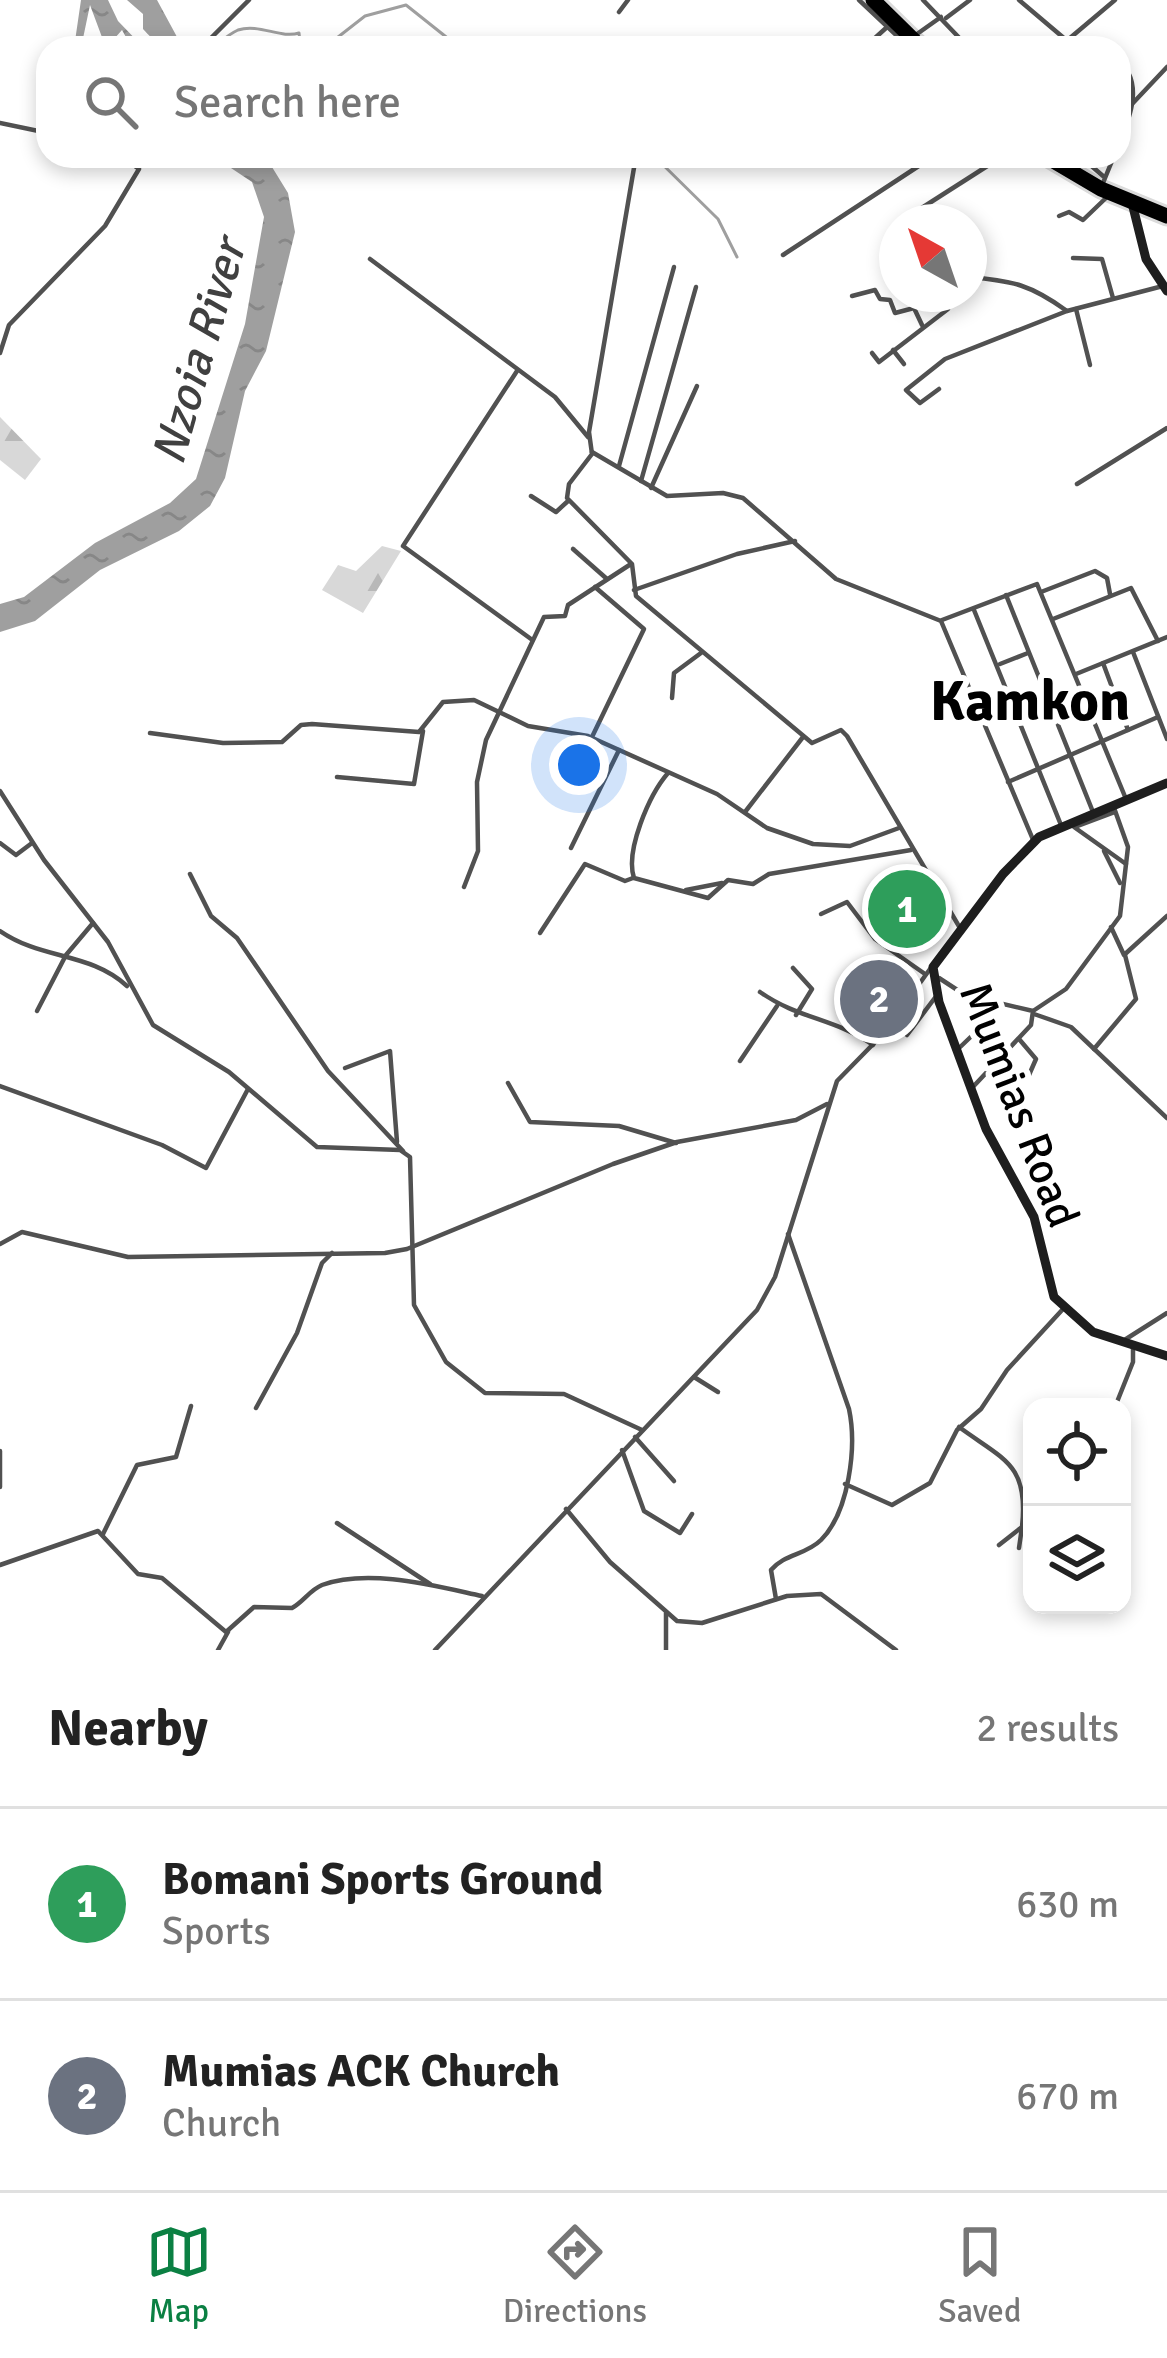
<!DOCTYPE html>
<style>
body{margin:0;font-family:Signika,sans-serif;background:#f6f6f6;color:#222}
.controls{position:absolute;right:36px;bottom:36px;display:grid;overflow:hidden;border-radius:24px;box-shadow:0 6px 18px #0003}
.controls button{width:108px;height:108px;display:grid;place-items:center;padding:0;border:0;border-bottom:3px solid #e0e0e0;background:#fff;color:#222;font:60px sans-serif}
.compass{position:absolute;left:879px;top:204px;width:108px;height:108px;border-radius:50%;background:#fff;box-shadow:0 6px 18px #0003;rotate:320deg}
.you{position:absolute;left:579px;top:765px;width:42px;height:42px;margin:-30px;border:9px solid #fff;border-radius:50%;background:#1a73e8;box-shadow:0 0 0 18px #1a73e833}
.badge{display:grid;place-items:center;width:78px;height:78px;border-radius:50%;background:#0b8043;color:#fff;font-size:39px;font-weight:700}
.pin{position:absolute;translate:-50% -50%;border:6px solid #fff;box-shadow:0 3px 12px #0006}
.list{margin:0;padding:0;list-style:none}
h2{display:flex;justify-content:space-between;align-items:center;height:156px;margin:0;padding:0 48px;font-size:51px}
h2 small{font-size:39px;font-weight:400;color:#767676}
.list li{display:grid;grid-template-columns:78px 1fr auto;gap:36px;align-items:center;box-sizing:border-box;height:192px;padding:0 48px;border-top:3px solid #e0e0e0}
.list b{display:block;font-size:45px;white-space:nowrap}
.list p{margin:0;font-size:39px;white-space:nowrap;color:#767676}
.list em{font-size:39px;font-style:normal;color:#767676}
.icon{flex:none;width:66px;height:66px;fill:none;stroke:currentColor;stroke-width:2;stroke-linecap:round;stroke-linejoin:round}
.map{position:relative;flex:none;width:1167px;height:1650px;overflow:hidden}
.search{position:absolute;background:#fff;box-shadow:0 6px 18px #0003;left:36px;right:36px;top:36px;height:132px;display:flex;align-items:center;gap:30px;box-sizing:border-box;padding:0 42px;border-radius:36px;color:#767676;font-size:45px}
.sheet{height:540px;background:#fff}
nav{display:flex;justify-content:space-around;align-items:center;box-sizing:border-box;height:168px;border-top:3px solid #e0e0e0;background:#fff;font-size:33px;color:#767676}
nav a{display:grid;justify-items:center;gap:6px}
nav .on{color:#0b8043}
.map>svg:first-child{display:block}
.forest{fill:url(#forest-firs)}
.pitch{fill:#d8d8d8}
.water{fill:url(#water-ripples)}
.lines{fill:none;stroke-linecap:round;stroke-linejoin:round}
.stream{stroke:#9f9f9f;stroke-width:3}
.highway-casing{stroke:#dbdbdb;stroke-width:21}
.street{stroke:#515151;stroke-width:4.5}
.secondary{stroke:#1e1e1e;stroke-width:9}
.highway{stroke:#000;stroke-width:15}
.labels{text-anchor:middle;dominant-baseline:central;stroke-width:12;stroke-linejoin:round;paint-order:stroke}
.street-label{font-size:45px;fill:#000;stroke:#fff}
.water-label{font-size:48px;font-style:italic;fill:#404040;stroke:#fff}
.district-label{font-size:57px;font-weight:bold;fill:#000;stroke:#fff}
</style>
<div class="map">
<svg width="1167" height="1650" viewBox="0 0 1167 1650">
<defs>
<pattern id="forest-firs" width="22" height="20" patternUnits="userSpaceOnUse" patternTransform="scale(3)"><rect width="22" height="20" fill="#d8d8d8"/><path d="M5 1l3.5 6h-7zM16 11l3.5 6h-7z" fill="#b8b8b8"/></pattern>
<pattern id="water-ripples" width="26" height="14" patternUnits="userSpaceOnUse" patternTransform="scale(3)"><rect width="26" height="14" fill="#9f9f9f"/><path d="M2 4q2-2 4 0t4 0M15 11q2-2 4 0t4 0" fill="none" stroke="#878787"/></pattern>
</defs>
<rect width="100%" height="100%" fill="#fff"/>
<g class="forest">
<path d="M0,417L41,459L25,480L0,460Z"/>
<path d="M382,546L401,551L363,613L322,590L338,565L356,571Z"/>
</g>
<path class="pitch" d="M927,871L950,915L907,943L891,942L863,903L882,888Z"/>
<g class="water">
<path d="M81,0H108L118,21L144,48H132L122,30L114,39L124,48H106L90,5L81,48H74Z"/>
<path d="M127,0H157L183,48H161L143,29V14Z"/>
<path d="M213,156H257L272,167L288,193L295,232L266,351L245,391L225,478L210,506L179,531L100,570L35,621L0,632V604L24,597L95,543L170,503L196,479L245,324L264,217L252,182Z"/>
</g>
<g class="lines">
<g class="stream">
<path d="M212,48C220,42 229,34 238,30C259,23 281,39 299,33L300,43L312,48"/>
<path d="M324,48L365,16L406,5L460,48"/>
<path d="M654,156L718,219L737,257"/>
</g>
<defs>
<g id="highway">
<path d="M873,0L922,48"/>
<path d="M1045,156L1101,189L1167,216"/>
</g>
</defs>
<use href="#highway" class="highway-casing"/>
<g class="street">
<path d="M859,0L910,48"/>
<path d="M923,0L969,48"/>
<path d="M1019,0L1065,39L1100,48"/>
<path d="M619,12L628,0"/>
<path d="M946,18L970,0"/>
<path d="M917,34L941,17"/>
<path d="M1070,38L1115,0"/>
<path d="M204,45L249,0"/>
<path d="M792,48L794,40"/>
<path d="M864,48L886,28"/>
<path d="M1119,61C1144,83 1130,117 1119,145"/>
<path d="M1133,103L1167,67"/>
<path d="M0,123L48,133"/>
<path d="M636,156L589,432L592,454L569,484L567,498L632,564L636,596L812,743L841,730L847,736L960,928"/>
<path d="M1080,156L1103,176"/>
<path d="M1103,183L1114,156"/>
<path d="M1059,216L1069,212L1083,220L1107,197"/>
<path d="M906,218L1003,156"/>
<path d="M783,255L934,156"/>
<path d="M1073,258L1102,259L1113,298"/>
<path d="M370,259L555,397L588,437"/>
<path d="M897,263L892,271L897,274"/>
<path d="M969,277C1014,281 1031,285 1067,311L1163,286"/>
<path d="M852,296L875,290L880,299L890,300L895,313L914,308L922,325"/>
<path d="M1076,309L1090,365"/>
<path d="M893,350L904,364"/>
<path d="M0,353L9,325L105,226L139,169L120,156"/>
<path d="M872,353L879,362L948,309L952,294"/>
<path d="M517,371L403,546L531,639"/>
<path d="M939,389L920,403L906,390L945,359L1067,311"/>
<path d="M592,452L667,496L723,493L743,498L836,579L941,621L1034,842"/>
<path d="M619,466L674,267"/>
<path d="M641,481L696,287"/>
<path d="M1077,484L1167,428"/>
<path d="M651,488L697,386"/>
<path d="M531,496L556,512L568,501"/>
<path d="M573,549L607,579"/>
<path d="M634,590L737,554L795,541"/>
<path d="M1041,592L1095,571L1107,578L1110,594"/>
<path d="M1006,595L1093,812"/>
<path d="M974,610L1061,825"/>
<path d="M1053,619L1131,588L1158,641"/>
<path d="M942,620L1037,584L1126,799"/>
<path d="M1133,652L1167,739"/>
<path d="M1103,663L1128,730"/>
<path d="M1000,664L1028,653"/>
<path d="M1076,674L1167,637"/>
<path d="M672,698L674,673L701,653"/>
<path d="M1021,715L1082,691"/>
<path d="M150,733L223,743L282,742L301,725L312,724L419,732L443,702L474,700L528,726L588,736L717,794L767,828L813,844L850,846L899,828"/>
<path d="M592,737L644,629L595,587"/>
<path d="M668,773C649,795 625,851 634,878L708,898L728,880L753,884L769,874L911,850"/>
<path d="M337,777L414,784L423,731"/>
<path d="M1008,782L1158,717"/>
<path d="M0,791L44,860L108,942L153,1025L229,1072L317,1147L400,1150L410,1157L414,1305L446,1362L485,1393L564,1394L642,1430"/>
<path d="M745,812L803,737"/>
<path d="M1074,827L1126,864"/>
<path d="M1075,827L1115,812"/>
<path d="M0,843L16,855L32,843"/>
<path d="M571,848L619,750"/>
<path d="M1104,851L1120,883"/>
<path d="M190,874L211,916L237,938L328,1071L403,1151"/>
<path d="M464,887L478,851L477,782L486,740L544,617L565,616L568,605L631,564"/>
<path d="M686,890L722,883"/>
<path d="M821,914L847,902L875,939L925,974"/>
<path d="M1111,927L1124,955L1167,916"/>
<path d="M0,931C42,960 90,952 127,986"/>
<path d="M540,933L585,864L625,881L633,878"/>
<path d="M793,968L812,989L796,1015"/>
<path d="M939,978L965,995L1033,1011L1031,1025L971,1089"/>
<path d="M760,992C798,1019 837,1019 873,1045"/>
<path d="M37,1011L66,955L93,923"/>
<path d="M1033,1011L1066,989L1120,916L1128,847L1113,805"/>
<path d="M1034,1014L1071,1027L1167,1118"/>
<path d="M907,1035L937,995"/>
<path d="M1094,1049L1136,999L1125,955"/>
<path d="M956,1051L980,1028L1010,1050"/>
<path d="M740,1061L777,1006"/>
<path d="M345,1068L390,1051L397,1142"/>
<path d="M508,1083L530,1122L619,1126L676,1143"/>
<path d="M0,1086L162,1145L206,1168L248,1089"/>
<path d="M1014,1088L1029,1075L1036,1059L1019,1039"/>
<path d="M0,1244L22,1232L128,1257L385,1253L407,1249L613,1164L677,1142L796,1120L827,1104"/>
<path d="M1126,1339L1167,1313"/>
<path d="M694,1377L718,1392"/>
<path d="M1115,1407L1133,1362V1346"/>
<path d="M256,1408L297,1333L322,1263L332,1253"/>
<path d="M959,1427C1004,1460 1029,1464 1022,1527L999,1545"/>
<path d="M635,1437L674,1481"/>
<path d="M622,1450L644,1511L680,1533L692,1514"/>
<path d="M0,1451V1487"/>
<path d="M845,1484L892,1505L930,1483L957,1430L981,1409L1007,1370L1063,1309"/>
<path d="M566,1509L610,1562L677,1621L702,1623L787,1596L821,1594L896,1650"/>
<path d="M1024,1510L1032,1521"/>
<path d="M337,1523L430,1584"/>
<path d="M103,1534L137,1465L176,1457L191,1406"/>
<path d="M1019,1548L1022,1527"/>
<path d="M0,1565L98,1531L138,1574L162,1578L226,1632L254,1607L292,1608C303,1602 310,1590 322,1585C369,1568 435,1586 482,1596"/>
<path d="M776,1599L771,1570C784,1554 806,1555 821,1540C849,1512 857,1447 849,1409L788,1234"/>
<path d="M666,1613V1650"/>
<path d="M218,1650L228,1632"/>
<path d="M435,1650L757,1310L775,1277L837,1081L884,1033L930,969"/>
</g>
<g class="secondary">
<path d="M1132,203L1146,259L1167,291"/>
<path d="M1167,783L1039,837L1003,874L933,967L939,1002L986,1129L1034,1217L1054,1297L1093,1332L1167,1356"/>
</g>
<use href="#highway" class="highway"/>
</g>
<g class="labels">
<g class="street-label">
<text transform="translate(1019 1105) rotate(69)">Mumias Road</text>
</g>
<g class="water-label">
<text transform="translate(199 352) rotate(-74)">Nzoia River</text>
</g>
<g class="district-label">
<text x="1030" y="701">Kamkon</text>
</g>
</g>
</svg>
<div class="controls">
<button><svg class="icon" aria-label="locate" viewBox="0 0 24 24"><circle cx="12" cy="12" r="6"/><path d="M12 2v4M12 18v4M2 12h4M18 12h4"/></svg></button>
<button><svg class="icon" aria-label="layers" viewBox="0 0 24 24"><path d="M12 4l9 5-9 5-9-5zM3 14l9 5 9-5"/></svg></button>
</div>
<svg class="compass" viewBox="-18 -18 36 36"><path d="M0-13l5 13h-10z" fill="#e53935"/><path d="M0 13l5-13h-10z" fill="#767676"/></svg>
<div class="you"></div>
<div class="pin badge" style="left:907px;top:909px;background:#2e9e5b">1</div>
<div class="pin badge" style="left:879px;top:999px;background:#6b7280">2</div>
<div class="search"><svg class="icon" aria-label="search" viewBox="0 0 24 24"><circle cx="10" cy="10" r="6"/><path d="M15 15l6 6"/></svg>Search here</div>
</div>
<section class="sheet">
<h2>Nearby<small>2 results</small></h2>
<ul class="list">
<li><span class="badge" style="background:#2e9e5b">1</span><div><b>Bomani Sports Ground</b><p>Sports</p></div><em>630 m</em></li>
<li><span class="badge" style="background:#6b7280">2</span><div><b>Mumias ACK Church</b><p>Church</p></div><em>670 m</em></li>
</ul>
</section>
<nav>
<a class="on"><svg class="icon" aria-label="map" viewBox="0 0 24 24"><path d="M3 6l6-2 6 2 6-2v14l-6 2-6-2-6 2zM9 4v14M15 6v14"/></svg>Map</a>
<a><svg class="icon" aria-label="directions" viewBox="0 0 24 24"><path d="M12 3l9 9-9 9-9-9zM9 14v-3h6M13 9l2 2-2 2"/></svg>Directions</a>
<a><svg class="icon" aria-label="saved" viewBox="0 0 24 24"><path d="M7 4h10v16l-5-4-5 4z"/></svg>Saved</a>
</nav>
